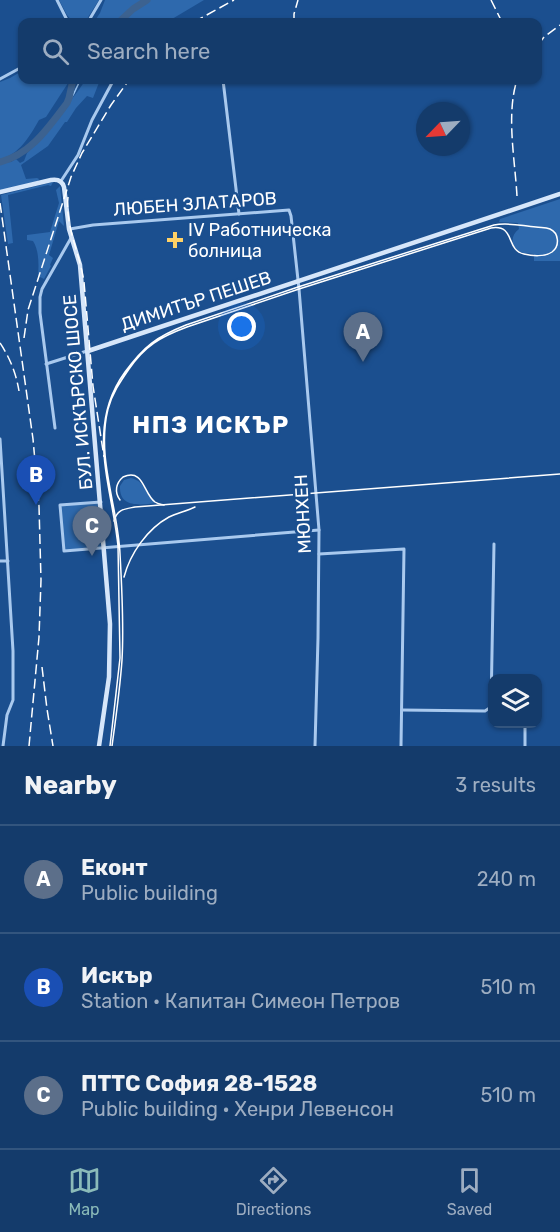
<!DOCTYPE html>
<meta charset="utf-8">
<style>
body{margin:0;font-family:Rubik,sans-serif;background:#214673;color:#f1f3f6}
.controls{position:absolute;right:18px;bottom:18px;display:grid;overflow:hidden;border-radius:12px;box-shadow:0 2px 4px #0004}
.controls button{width:54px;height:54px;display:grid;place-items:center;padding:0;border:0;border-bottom:2px solid #33557e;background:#143b6b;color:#f1f3f6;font:30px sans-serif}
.compass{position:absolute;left:416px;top:102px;width:54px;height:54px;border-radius:50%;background:#143b6b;box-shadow:0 2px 4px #0004;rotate:245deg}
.you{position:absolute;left:242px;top:327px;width:21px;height:21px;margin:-15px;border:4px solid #fff;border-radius:50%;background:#1a73e8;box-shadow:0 0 0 9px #1a73e833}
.badge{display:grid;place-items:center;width:39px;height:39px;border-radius:50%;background:#8bbbb9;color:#fff;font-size:20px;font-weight:700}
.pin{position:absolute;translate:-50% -50px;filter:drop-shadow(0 2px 3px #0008)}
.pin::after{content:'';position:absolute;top:32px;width:21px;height:18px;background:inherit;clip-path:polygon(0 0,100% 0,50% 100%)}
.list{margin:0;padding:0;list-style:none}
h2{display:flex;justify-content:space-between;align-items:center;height:78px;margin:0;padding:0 24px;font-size:26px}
h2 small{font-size:20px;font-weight:400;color:#9dadc1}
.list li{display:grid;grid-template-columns:39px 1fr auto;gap:18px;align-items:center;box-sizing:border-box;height:108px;padding:0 24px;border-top:2px solid #33557e}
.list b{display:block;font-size:22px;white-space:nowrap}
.list p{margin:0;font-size:20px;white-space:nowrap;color:#9dadc1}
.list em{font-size:20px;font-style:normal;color:#9dadc1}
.icon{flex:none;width:33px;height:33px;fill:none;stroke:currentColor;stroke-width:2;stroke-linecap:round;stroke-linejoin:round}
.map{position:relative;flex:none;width:560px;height:746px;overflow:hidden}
.search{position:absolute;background:#143b6b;box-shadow:0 2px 4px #0004;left:18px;right:18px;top:18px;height:66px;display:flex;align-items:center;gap:15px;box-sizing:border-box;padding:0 21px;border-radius:12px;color:#9dadc1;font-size:22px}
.sheet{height:402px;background:#143b6b}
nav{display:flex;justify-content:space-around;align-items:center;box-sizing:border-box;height:84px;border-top:2px solid #33557e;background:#143b6b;font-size:16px;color:#9dadc1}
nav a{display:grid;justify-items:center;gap:3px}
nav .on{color:#8bbbb9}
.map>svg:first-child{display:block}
.green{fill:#2e69ad}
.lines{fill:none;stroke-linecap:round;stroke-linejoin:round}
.stream{stroke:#9cc4f0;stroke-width:1.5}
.river{stroke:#3c6290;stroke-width:7}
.street{stroke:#a9c9ee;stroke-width:3}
.secondary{stroke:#d6e6fa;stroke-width:4.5}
.tram{stroke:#fff;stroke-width:1.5}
.rail{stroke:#fff;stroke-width:1.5;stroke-dasharray:10 4.5;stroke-linecap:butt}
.poi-dot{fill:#ffd166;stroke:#1b4f8f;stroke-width:2}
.labels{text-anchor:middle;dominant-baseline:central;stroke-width:5;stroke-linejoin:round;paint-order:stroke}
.street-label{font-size:18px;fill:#fff;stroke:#1b4f8f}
.poi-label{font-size:18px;fill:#fff;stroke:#1b4f8f;text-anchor:start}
.district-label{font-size:24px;font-weight:bold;letter-spacing:1.5px;fill:#fff;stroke:#1b4f8f}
</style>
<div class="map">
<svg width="560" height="746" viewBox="0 0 560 746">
<rect width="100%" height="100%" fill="#1b4f8f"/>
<g class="green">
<path d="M59,0H99L85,22H73L67,15Z"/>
<path d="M105,0H204L167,22H94L100,13Z"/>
<path d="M22,71V80H70L46,117L39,120C30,136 19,155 0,159V82L10,78Z"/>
<path d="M85,80H100L93,98L87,96L76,108L67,122H65L48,146L21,165L26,179L37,178L39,179L38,181L0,191V163L11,162L16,159L20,163L24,161L27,153L41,140L67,108C69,100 81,89 85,80Z"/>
<path d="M53,182L51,186L48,185L8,195L13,243L8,244L1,195Z"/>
<path d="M60,186L64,226L59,221L49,255L53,258L50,265L51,266L44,279L38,276C39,265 39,250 33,241L27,240V235L50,232L59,203L56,190Z"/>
<path d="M560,199V261H534V254C532,254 525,253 523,253C511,249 509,236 519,229L518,223L499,222L500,219Z"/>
<path d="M131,478C147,482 145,495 156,503C140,505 119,508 120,486L124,480Z"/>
<path d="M97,502L101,548L64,551L60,505Z"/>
</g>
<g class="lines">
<path class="stream" d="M67,102C76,95 75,87 81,80"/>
<g class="river">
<path d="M119,22L133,9L147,0"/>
<path d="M0,162C31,154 48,128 67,103L69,98L73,80"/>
</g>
<g class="street">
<path d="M57,0L68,22"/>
<path d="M88,22L101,0"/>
<path d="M0,79L22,67"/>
<path d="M223,80L239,214"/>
<path d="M61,181L78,155L92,120L113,81L112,80"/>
<path d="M70,229L93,225L289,210L291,216L299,289L319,530L318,638L315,746"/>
<path d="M46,364L87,351"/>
<path d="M55,428L40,313V297L42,289L71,238"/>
<path d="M0,439L13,651V700L7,715L3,746"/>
<path d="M101,502L60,505L64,551L319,530"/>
<path d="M319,554L404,549L401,746"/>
<path d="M0,561H8"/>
<path d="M402,710L485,711L491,707L494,544"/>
<path d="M525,746V724"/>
</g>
<g class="secondary">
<path d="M0,192L51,180C57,179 62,180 64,187L69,229L80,265L110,624L109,677L99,746"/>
<path d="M88,351L560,194"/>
</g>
<g class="tram">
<path d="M120,500C114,492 116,483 123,477C144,468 143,493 155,502C158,504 160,504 164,505"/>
<path d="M114,521C117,509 125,509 135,507L560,474"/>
<path d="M124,577C130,554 147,529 169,517C177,513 187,511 195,507"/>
<path d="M110,746L120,658L118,546C112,486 85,427 125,372C144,346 156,337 186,325L298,287L494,225C509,222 522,226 536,227C541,228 545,227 550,229C559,233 560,246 552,252C545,257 532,256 524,254C505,250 516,224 491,228L299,289L187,327C160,337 145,346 129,369C120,382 112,394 108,409C96,458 118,506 120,554C122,589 124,625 122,660C120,689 116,717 112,746"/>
</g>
<g class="rail">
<path d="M491,0L502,22"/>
<path d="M194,22L234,0"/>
<path d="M294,22V14L298,0"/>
<path d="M538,45L544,37L560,25"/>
<path d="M517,196C515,160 506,114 517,80"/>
<path d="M68,197C65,226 80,254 84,282L93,386L104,457"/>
<path d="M0,203L33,439L39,506L41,580L39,637L29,746"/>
<path d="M24,338L28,310L71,177L82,153L111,105L129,80"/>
<path d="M0,343C10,358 16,373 19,391"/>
<path d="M42,667L47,709L53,746"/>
</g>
</g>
<path class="poi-dot" d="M172 231h6v6h6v6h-6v6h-6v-6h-6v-6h6z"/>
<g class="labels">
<g class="street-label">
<text transform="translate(195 204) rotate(-4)">ЛЮБЕН ЗЛАТАРОВ</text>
<text transform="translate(196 301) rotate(-18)">ДИМИТЪР ПЕШЕВ</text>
<text transform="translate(78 392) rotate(-95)">БУЛ. ИСКЪРСКО ШОСЕ</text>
<text transform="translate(303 514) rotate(-93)">МЮНХЕН</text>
</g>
<g class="poi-label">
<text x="188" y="230">IV Работническа<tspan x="188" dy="21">болница</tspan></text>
</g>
<g class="district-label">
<text x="211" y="425">НПЗ ИСКЪР</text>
</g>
</g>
</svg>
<div class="controls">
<button><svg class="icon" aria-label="layers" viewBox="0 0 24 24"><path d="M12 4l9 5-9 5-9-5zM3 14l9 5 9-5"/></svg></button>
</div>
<svg class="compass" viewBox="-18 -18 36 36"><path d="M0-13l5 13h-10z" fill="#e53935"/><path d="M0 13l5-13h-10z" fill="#9dadc1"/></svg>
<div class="you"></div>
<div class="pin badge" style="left:363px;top:362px;background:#5c6f8a">A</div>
<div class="pin badge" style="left:36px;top:505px;background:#1a4fb4">B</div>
<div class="pin badge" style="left:92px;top:556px;background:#5c6f8a">C</div>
<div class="search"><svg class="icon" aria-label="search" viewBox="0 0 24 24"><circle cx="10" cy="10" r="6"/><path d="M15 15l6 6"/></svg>Search here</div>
</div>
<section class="sheet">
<h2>Nearby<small>3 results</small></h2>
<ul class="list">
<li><span class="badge" style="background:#5c6f8a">A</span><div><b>Еконт</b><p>Public building</p></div><em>240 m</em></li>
<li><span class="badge" style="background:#1a4fb4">B</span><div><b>Искър</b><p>Station · Капитан Симеон Петров</p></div><em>510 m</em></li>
<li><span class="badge" style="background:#5c6f8a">C</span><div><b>ПТТС София 28-1528</b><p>Public building · Хенри Левенсон</p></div><em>510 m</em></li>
</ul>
</section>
<nav>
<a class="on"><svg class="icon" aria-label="map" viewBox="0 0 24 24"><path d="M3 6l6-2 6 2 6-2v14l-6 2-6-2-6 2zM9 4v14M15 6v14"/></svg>Map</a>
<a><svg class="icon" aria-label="directions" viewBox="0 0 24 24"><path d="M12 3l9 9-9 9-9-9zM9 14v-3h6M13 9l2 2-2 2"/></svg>Directions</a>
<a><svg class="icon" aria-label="saved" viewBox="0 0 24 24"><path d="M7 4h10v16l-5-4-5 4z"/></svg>Saved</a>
</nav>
